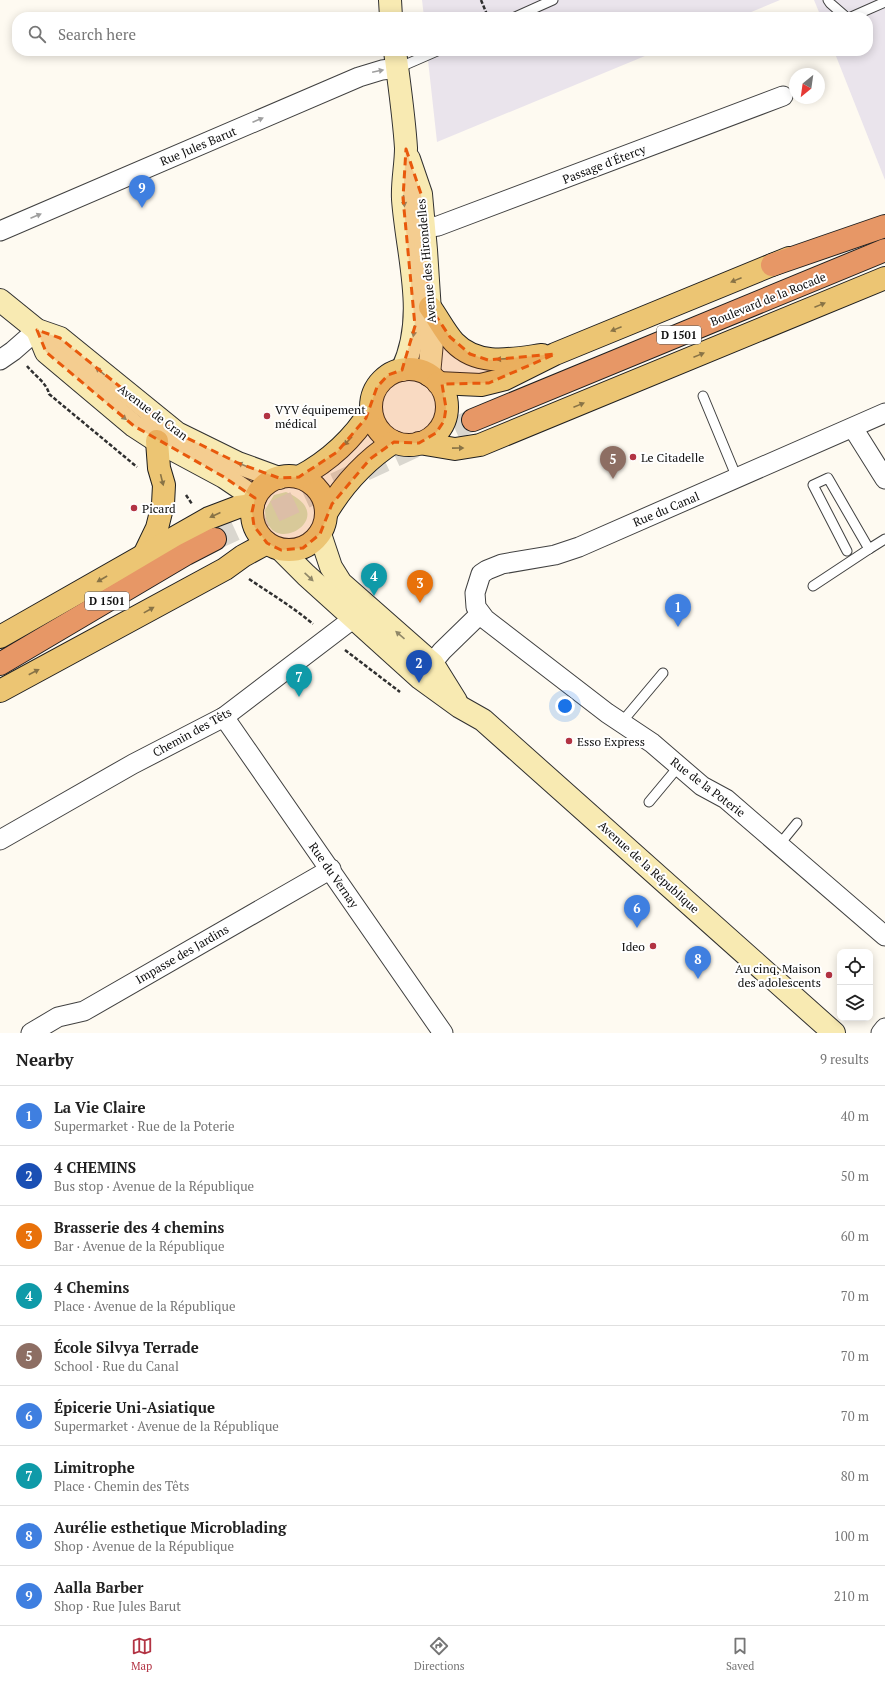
<!DOCTYPE html>
<meta charset="utf-8">
<style>
body{margin:0;font-family:"PT Serif",serif;background:#f2f2f2;color:#222}
.controls{position:absolute;right:12px;bottom:12px;display:grid;overflow:hidden;border-radius:8px;box-shadow:0 2px 10px #0003}
.controls button{width:36px;height:36px;display:grid;place-items:center;padding:0;border:0;border-bottom:1px solid #e0e0e0;background:#fff;color:#222;font:20px sans-serif}
.compass{position:absolute;left:789px;top:68px;width:36px;height:36px;border-radius:50%;background:#fff;box-shadow:0 2px 10px #0003;rotate:209deg}
.you{position:absolute;left:565px;top:706px;width:14px;height:14px;margin:-10px;border:3px solid #fff;border-radius:50%;background:#1a73e8;box-shadow:0 0 0 6px #1a73e833}
.badge{display:grid;place-items:center;width:26px;height:26px;border-radius:50%;background:#b23343;color:#fff;font-size:13px;font-weight:700}
.pin{position:absolute;translate:-50% -33px;filter:drop-shadow(0 1px 2px #0008)}
.pin::after{content:'';position:absolute;top:21px;width:14px;height:12px;background:inherit;clip-path:polygon(0 0,100% 0,50% 100%)}
.list{margin:0;padding:0;list-style:none}
h2{display:flex;justify-content:space-between;align-items:center;height:52px;margin:0;padding:0 16px;font-size:17px}
h2 small{font-size:13px;font-weight:400;color:#767676}
.list li{display:grid;grid-template-columns:26px 1fr auto;gap:12px;align-items:center;box-sizing:border-box;height:60px;padding:0 16px;border-top:1px solid #e0e0e0}
.list b{display:block;font-size:15px;white-space:nowrap}
.list p{margin:0;font-size:13px;white-space:nowrap;color:#767676}
.list em{font-size:13px;font-style:normal;color:#767676}
.icon{flex:none;width:22px;height:22px;fill:none;stroke:currentColor;stroke-width:2;stroke-linecap:round;stroke-linejoin:round}
.map{position:relative;flex:none;width:885px;height:1033px;overflow:hidden}
.search{position:absolute;background:#fff;box-shadow:0 2px 10px #0003;left:12px;right:12px;top:12px;height:44px;display:flex;align-items:center;gap:10px;box-sizing:border-box;padding:0 14px;border-radius:16px;color:#767676;font-size:15px}
.sheet{height:592px;background:#fff}
nav{display:flex;justify-content:space-around;align-items:center;box-sizing:border-box;height:56px;border-top:1px solid #e0e0e0;background:#fff;font-size:11px;color:#767676}
nav a{display:grid;justify-items:center;gap:2px}
nav .on{color:#b23343}
.map>svg:first-child{display:block}
.industrial{fill:#eae4ec}
.green{fill:#d5e5bd}
.lines{fill:none;stroke-linecap:round;stroke-linejoin:round}
.highway-tunnel{stroke:#dad7cf;stroke-width:22;stroke-dasharray:22 11;stroke-linecap:butt}
.lane-casing{stroke:#414141;stroke-width:11}
.street-casing{stroke:#414141;stroke-width:21}
.secondary-casing{stroke:#303030;stroke-width:24}
.primary-casing{stroke:#1f1f1f;stroke-width:24}
.highway-casing{stroke:#1f1f1f;stroke-width:24}
.path{stroke:#303030;stroke-width:2.5;stroke-dasharray:4 2;stroke-linecap:butt}
.lane{stroke:#fff;stroke-width:9}
.street{stroke:#fff;stroke-width:19}
.secondary{stroke:#f8eab2;stroke-width:22}
.primary{stroke:#ecc573;stroke-width:22}
.highway{stroke:#e79766;stroke-width:22}
.oneway{fill:#9f9f9f}
.oneway2{fill:#8f8768}
.oneway3{fill:#887346}
.marked{fill:#e8590c;fill-opacity:0.2;stroke:#e8590c;stroke-width:3;stroke-dasharray:8 5;stroke-linejoin:round}
.poi-dot{fill:#b23343;stroke:#fff;stroke-width:1.5}
.labels{text-anchor:middle;dominant-baseline:central;stroke-width:4;stroke-linejoin:round;paint-order:stroke}
.shield{fill:#fff;stroke:#565656;stroke-width:1}
.shield-label{font-size:11px;font-weight:bold;fill:#0e0e0e}
.street-label{font-size:12px;fill:#0e0e0e;stroke:#fff}
.poi-label{font-size:12px;fill:#0e0e0e;stroke:#fff;text-anchor:start}
</style>
<div class="map">
<svg width="885" height="1033" viewBox="0 0 885 1033">
<rect width="100%" height="100%" fill="#fefaf1"/>
<g class="industrial">
<path d="M422,0H780L739,17H424Z"/>
<path d="M814,0H885V180L834,51H868V17H821Z"/>
<path d="M427,51H657L437,142Z"/>
</g>
<path class="green" d="M286,492C344,517 266,562 265,510L274,495Z"/>
<g class="lines">
<path class="highway-tunnel" d="M215,539L473,420"/>
<defs>
<g id="lane">
<path d="M828,0L830,3L846,17"/>
<path d="M515,17L553,0"/>
<path d="M851,17L885,2"/>
<path d="M398,68L437,51"/>
<path d="M703,396L737,478"/>
<path d="M847,551L813,485L828,478L869,549L885,539"/>
<path d="M813,586L869,549"/>
<path d="M621,723L663,673"/>
<path d="M649,802L679,766"/>
<path d="M779,845L797,823"/>
</g>
<g id="street">
<path d="M424,228L438,226L783,96"/>
<path d="M0,231L359,77L382,70L398,68"/>
<path d="M0,360L13,351L37,330"/>
<path d="M885,413L579,547L555,555L502,564L487,570L481,574L475,593L476,607L485,619L607,713L652,743L702,786L726,799L885,936"/>
<path d="M853,428L885,479"/>
<path d="M423,674L442,651L480,614"/>
<path d="M224,717L443,1033"/>
<path d="M0,840L133,764L224,717L354,618L355,605"/>
<path d="M31,1033L58,1017L84,1011L331,869"/>
<path d="M881,1033L885,1028"/>
</g>
<g id="secondary">
<path d="M390,0L391,17"/>
<path d="M395,51C399,83 404,116 406,148C406,165 402,182 403,199C407,256 428,316 402,370"/>
<path d="M409,159L421,194L426,250L432,342L429,375"/>
<path d="M0,300L37,330L60,338L177,433L238,463L279,478"/>
<path d="M37,330L46,352L134,426L157,441L224,477L255,498"/>
<path d="M320,534L331,567L341,583L433,664L456,701"/>
<path d="M281,550L306,575L420,678L460,707L483,720L834,1033"/>
</g>
<g id="primary">
<path d="M430,307C438,318 445,332 454,342C478,367 512,359 542,355"/>
<circle cx="409" cy="407" r="38"/>
<path d="M438,383L481,385L505,379L555,354L789,258"/>
<path d="M419,443L455,449L480,445L885,278"/>
<circle cx="289" cy="513" r="37"/>
<path d="M299,477C329,461 353,439 371,410"/>
<path d="M327,512C344,484 366,460 394,442"/>
<path d="M144,555L157,528L163,504L164,485L159,468L157,441"/>
<path d="M0,637L209,518L238,507L253,505"/>
<path d="M0,691L225,569L243,556L267,543"/>
</g>
<g id="highway">
<path d="M772,265L885,226"/>
<path d="M473,420L885,250"/>
<path d="M0,664L186,554L215,539"/>
</g>
</defs>
<use href="#lane" class="lane-casing"/>
<use href="#street" class="street-casing"/>
<use href="#secondary" class="secondary-casing"/>
<use href="#primary" class="primary-casing"/>
<use href="#highway" class="highway-casing"/>
<g class="path">
<path d="M481,0L488,17"/>
<path d="M27,366C34,375 47,383 49,394L137,467"/>
<path d="M186,495L192,504"/>
<path d="M249,579C271,594 293,607 313,624"/>
<path d="M345,650L400,692"/>
</g>
<use href="#lane" class="lane"/>
<use href="#street" class="street"/>
<use href="#secondary" class="secondary"/>
<use href="#primary" class="primary"/>
<use href="#highway" class="highway"/>
</g>
<defs><path id="oneway-solid" d="M-6-.8H1V-3.2L6.5 0L1 3.2V.8H-6Z"/></defs>
<g class="oneway">
<use href="#oneway-solid" transform="translate(378 71) rotate(-12)"/>
<use href="#oneway-solid" transform="translate(258 120) rotate(-23)"/>
<use href="#oneway-solid" transform="translate(36 216) rotate(-23)"/>
</g>
<g class="oneway2">
<use href="#oneway-solid" transform="translate(404 201) rotate(85)"/>
<use href="#oneway-solid" transform="translate(414 331) rotate(98)"/>
<use href="#oneway-solid" transform="translate(100 371) rotate(-141)"/>
<use href="#oneway-solid" transform="translate(122 416) rotate(40)"/>
<use href="#oneway-solid" transform="translate(243 465) rotate(-157)"/>
<use href="#oneway-solid" transform="translate(309 577) rotate(43)"/>
<use href="#oneway-solid" transform="translate(400 635) rotate(-139)"/>
</g>
<g class="oneway3">
<use href="#oneway-solid" transform="translate(736 280) rotate(158)"/>
<use href="#oneway-solid" transform="translate(820 305) rotate(-22)"/>
<use href="#oneway-solid" transform="translate(616 329) rotate(158)"/>
<use href="#oneway-solid" transform="translate(699 355) rotate(-22)"/>
<use href="#oneway-solid" transform="translate(502 359) rotate(176)"/>
<use href="#oneway-solid" transform="translate(579 405) rotate(-22)"/>
<use href="#oneway-solid" transform="translate(348 441) rotate(133)"/>
<use href="#oneway-solid" transform="translate(458 448) rotate(-1)"/>
<use href="#oneway-solid" transform="translate(162 480) rotate(76)"/>
<use href="#oneway-solid" transform="translate(215 515) rotate(155)"/>
<use href="#oneway-solid" transform="translate(102 579) rotate(150)"/>
<use href="#oneway-solid" transform="translate(149 610) rotate(-29)"/>
<use href="#oneway-solid" transform="translate(34 672) rotate(-28)"/>
</g>
<path class="marked" d="M406,149L421,194L430,307L450,337L470,354L488,360L555,354L489,383L442,384L446,408L444,421L436,433L419,443L394,442L370,459L332,504L320,534L303,548L281,550L267,543L254,526L252,512L255,498L224,477L134,426L46,352L37,330L60,338L177,433L238,463L279,478L299,477L337,452L366,418L377,387L388,375L402,370L415,326L403,198Z"/>
<g class="poi-dot">
<circle cx="267" cy="416" r="4"/>
<circle cx="633" cy="457" r="4"/>
<circle cx="134" cy="508" r="4"/>
<circle cx="569" cy="741" r="4"/>
<circle cx="653" cy="946" r="4"/>
<circle cx="829" cy="975" r="4"/>
</g>
<g class="labels">
<g class="shield">
<rect x="657" y="326" width="44" height="18" rx="3"/>
<rect x="85" y="592" width="44" height="18" rx="3"/>
</g>
<g class="shield-label">
<text x="679" y="335">D 1501</text>
<text x="107" y="601">D 1501</text>
</g>
<g class="street-label">
<text transform="translate(198 146) rotate(-23)">Rue Jules Barut</text>
<text transform="translate(604 164) rotate(-21)">Passage d'Étercy</text>
<text transform="translate(426 261) rotate(-95)">Avenue des Hirondelles</text>
<text transform="translate(768 299) rotate(-22)">Boulevard de la Rocade</text>
<text transform="translate(153 412) rotate(37)">Avenue de Cran</text>
<text transform="translate(666 509) rotate(-23)">Rue du Canal</text>
<text transform="translate(192 732) rotate(-29)">Chemin des Têts</text>
<text transform="translate(708 787) rotate(37)">Rue de la Poterie</text>
<text transform="translate(649 867) rotate(42)">Avenue de la République</text>
<text transform="translate(334 875) rotate(55)">Rue du Vernay</text>
<text transform="translate(182 954) rotate(-30)">Impasse des Jardins</text>
</g>
<g class="poi-label">
<text x="275" y="409">VYV équipement<tspan x="275" dy="14">médical</tspan></text>
<text x="641" y="457">Le Citadelle</text>
<text x="142" y="508">Picard</text>
<text x="577" y="741">Esso Express</text>
<text x="645" y="946" text-anchor="end">Ideo</text>
<text x="821" y="968" text-anchor="end">Au cinq, Maison<tspan x="821" dy="14">des adolescents</tspan></text>
</g>
</g>
</svg>
<div class="controls">
<button><svg class="icon" aria-label="locate" viewBox="0 0 24 24"><circle cx="12" cy="12" r="6"/><path d="M12 2v4M12 18v4M2 12h4M18 12h4"/></svg></button>
<button><svg class="icon" aria-label="layers" viewBox="0 0 24 24"><path d="M12 4l9 5-9 5-9-5zM3 14l9 5 9-5"/></svg></button>
</div>
<svg class="compass" viewBox="-18 -18 36 36"><path d="M0-13l5 13h-10z" fill="#e53935"/><path d="M0 13l5-13h-10z" fill="#767676"/></svg>
<div class="you"></div>
<div class="pin badge" style="left:678px;top:627px;background:#3f7fe0">1</div>
<div class="pin badge" style="left:419px;top:683px;background:#1a4fb4">2</div>
<div class="pin badge" style="left:420px;top:603px;background:#e8710a">3</div>
<div class="pin badge" style="left:374px;top:596px;background:#0f9aa8">4</div>
<div class="pin badge" style="left:613px;top:479px;background:#8d6e63">5</div>
<div class="pin badge" style="left:637px;top:928px;background:#3f7fe0">6</div>
<div class="pin badge" style="left:299px;top:697px;background:#0f9aa8">7</div>
<div class="pin badge" style="left:698px;top:979px;background:#3f7fe0">8</div>
<div class="pin badge" style="left:142px;top:208px;background:#3f7fe0">9</div>
<div class="search"><svg class="icon" aria-label="search" viewBox="0 0 24 24"><circle cx="10" cy="10" r="6"/><path d="M15 15l6 6"/></svg>Search here</div>
</div>
<section class="sheet">
<h2>Nearby<small>9 results</small></h2>
<ul class="list">
<li><span class="badge" style="background:#3f7fe0">1</span><div><b>La Vie Claire</b><p>Supermarket · Rue de la Poterie</p></div><em>40 m</em></li>
<li><span class="badge" style="background:#1a4fb4">2</span><div><b>4 CHEMINS</b><p>Bus stop · Avenue de la République</p></div><em>50 m</em></li>
<li><span class="badge" style="background:#e8710a">3</span><div><b>Brasserie des 4 chemins</b><p>Bar · Avenue de la République</p></div><em>60 m</em></li>
<li><span class="badge" style="background:#0f9aa8">4</span><div><b>4 Chemins</b><p>Place · Avenue de la République</p></div><em>70 m</em></li>
<li><span class="badge" style="background:#8d6e63">5</span><div><b>École Silvya Terrade</b><p>School · Rue du Canal</p></div><em>70 m</em></li>
<li><span class="badge" style="background:#3f7fe0">6</span><div><b>Épicerie Uni-Asiatique</b><p>Supermarket · Avenue de la République</p></div><em>70 m</em></li>
<li><span class="badge" style="background:#0f9aa8">7</span><div><b>Limitrophe</b><p>Place · Chemin des Têts</p></div><em>80 m</em></li>
<li><span class="badge" style="background:#3f7fe0">8</span><div><b>Aurélie esthetique Microblading</b><p>Shop · Avenue de la République</p></div><em>100 m</em></li>
<li><span class="badge" style="background:#3f7fe0">9</span><div><b>Aalla Barber</b><p>Shop · Rue Jules Barut</p></div><em>210 m</em></li>
</ul>
</section>
<nav>
<a class="on"><svg class="icon" aria-label="map" viewBox="0 0 24 24"><path d="M3 6l6-2 6 2 6-2v14l-6 2-6-2-6 2zM9 4v14M15 6v14"/></svg>Map</a>
<a><svg class="icon" aria-label="directions" viewBox="0 0 24 24"><path d="M12 3l9 9-9 9-9-9zM9 14v-3h6M13 9l2 2-2 2"/></svg>Directions</a>
<a><svg class="icon" aria-label="saved" viewBox="0 0 24 24"><path d="M7 4h10v16l-5-4-5 4z"/></svg>Saved</a>
</nav>
